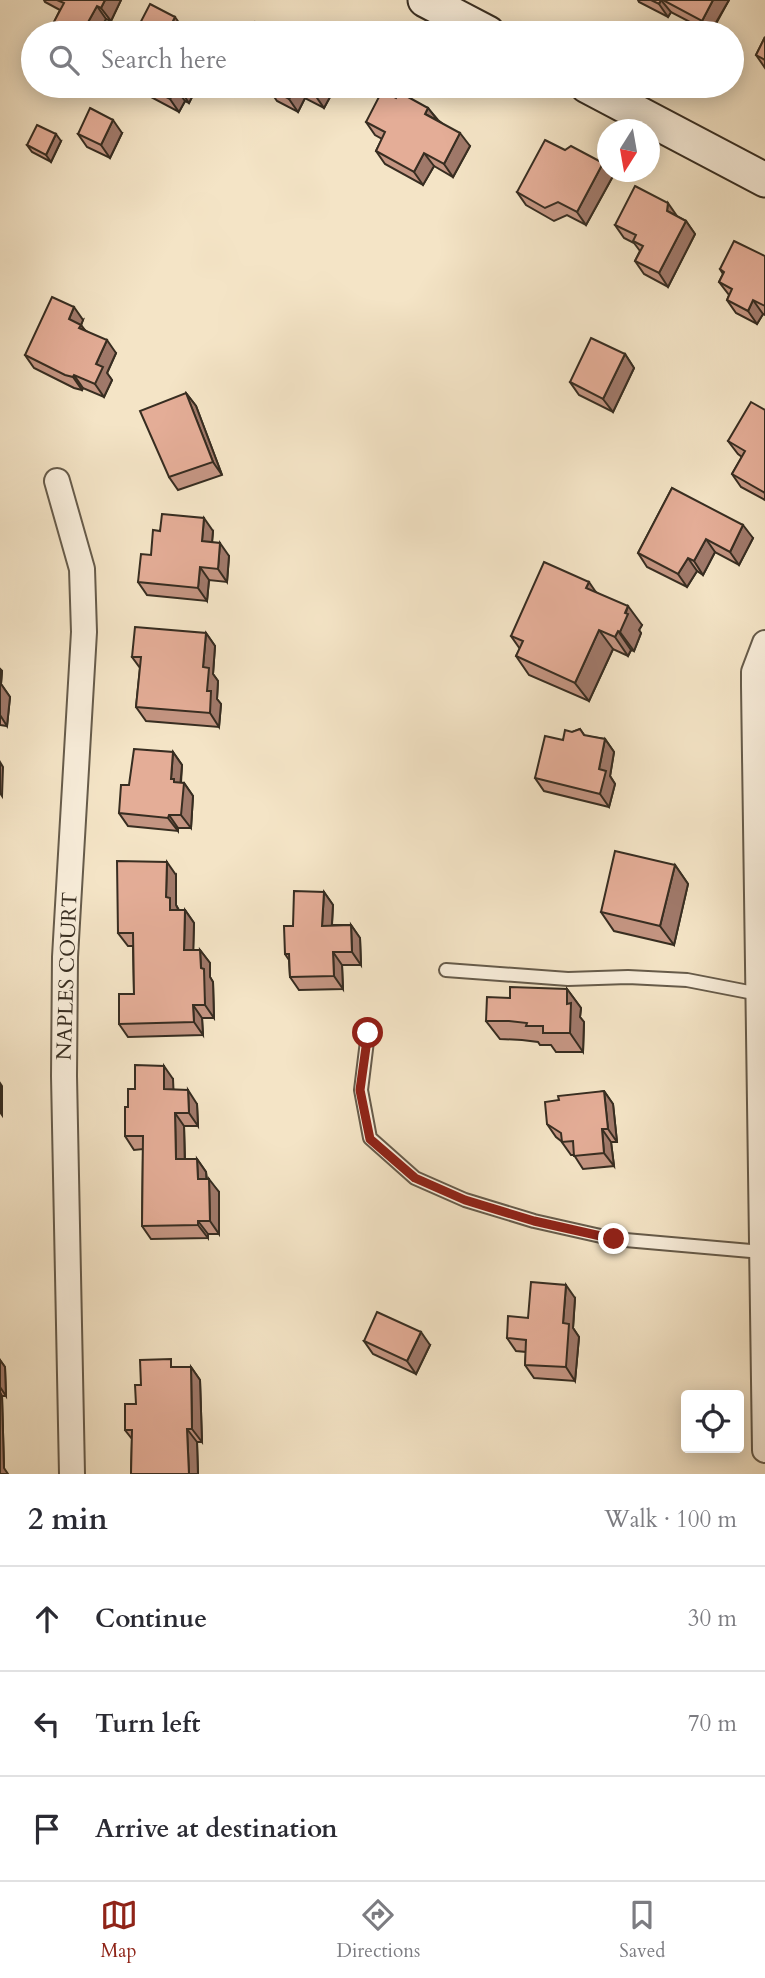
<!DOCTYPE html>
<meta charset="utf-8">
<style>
body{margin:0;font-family:Cardo,serif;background:#f2f2f3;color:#2b2b33}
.controls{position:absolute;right:21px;bottom:21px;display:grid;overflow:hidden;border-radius:7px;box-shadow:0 4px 18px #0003}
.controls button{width:63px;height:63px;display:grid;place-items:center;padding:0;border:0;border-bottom:2px solid #e1e1e2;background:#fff;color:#2b2b33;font:35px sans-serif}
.compass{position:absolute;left:597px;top:119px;width:63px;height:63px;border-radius:50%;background:#fff;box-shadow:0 4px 18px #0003;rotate:191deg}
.stop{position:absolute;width:21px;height:21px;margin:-16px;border:5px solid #8f2418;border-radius:50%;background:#fff}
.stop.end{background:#8f2418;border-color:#fff;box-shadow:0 2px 7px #0008}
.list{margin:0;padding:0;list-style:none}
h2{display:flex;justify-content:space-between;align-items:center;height:91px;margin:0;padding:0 28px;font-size:30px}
h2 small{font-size:23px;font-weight:400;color:#7c7c81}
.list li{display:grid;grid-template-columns:46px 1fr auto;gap:21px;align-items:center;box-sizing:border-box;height:105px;padding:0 28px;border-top:2px solid #e1e1e2}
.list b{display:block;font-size:26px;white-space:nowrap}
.list em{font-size:23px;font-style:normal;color:#7c7c81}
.icon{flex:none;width:38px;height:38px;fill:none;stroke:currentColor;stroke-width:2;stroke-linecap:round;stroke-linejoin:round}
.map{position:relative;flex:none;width:765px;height:1474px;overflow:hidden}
.search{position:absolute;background:#fff;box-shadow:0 4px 18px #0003;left:21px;right:21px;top:21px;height:77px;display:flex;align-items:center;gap:18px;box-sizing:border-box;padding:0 24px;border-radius:38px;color:#7c7c81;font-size:26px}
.sheet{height:406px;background:#fff}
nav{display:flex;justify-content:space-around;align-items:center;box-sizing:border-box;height:98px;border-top:2px solid #e1e1e2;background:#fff;font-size:19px;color:#7c7c81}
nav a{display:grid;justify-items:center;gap:4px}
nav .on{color:#8f2418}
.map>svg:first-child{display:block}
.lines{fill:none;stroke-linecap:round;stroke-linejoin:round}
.lane-casing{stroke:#665b4a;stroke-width:16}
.street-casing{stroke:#665b4a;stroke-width:28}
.secondary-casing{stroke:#372d21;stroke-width:37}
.lane{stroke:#f8edda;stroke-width:12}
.street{stroke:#f8edda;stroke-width:24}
.secondary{stroke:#f8edda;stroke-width:33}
.wall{fill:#c49582;stroke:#372d21;stroke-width:2}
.shaded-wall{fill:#a0796a;stroke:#372d21;stroke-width:2}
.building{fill:#e4ad97;stroke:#372d21;stroke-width:2}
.route{stroke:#8f2418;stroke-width:9}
.labels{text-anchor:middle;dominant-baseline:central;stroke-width:5;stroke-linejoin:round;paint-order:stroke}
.street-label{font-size:21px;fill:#372d21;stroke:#f8edda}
</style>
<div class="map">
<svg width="765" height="1474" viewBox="0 0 765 1474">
<rect width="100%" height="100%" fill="#f4e4c6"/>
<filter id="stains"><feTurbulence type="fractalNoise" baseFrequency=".00286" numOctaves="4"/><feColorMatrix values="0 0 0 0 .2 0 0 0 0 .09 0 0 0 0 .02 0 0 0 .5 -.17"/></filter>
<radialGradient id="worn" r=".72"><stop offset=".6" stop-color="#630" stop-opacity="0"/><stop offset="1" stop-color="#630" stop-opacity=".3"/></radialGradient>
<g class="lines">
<defs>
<g id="lane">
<path d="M446,970L568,979L628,977L687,980L759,994"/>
<path d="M368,1033L361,1090L370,1138L415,1178L465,1200L534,1221L614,1239L762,1252"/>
</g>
<g id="street">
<path d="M57,481L82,569L84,632L65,957L64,1076L72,1474"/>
<path d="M765,643L754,672V686L765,1450"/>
</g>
<g id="secondary">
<path d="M425,0L488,33"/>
<path d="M587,86L765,180"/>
</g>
</defs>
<use href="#lane" class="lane-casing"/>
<use href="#street" class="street-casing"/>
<use href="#secondary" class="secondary-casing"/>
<use href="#lane" class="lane"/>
<use href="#street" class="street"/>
<use href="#secondary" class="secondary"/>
</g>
<g class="wall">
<path d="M44,0H121L111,21L106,19L98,33H49L60,10L45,2Z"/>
<path d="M638,0H729L711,33L671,12L668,17L639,2Z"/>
<path d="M765,37V68L756,55Z"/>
<path d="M141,86H201L200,88L197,87L189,103L185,101L179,112L149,96Z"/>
<path d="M269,86H336L324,108L305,98L298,112L277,101L268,88Z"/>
<path d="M396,98L428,108L438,120L470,146L453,177L434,166L423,185L385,164L376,151L382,139L375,135L366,122Z"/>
<path d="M122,133L110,158L87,147L78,134Z"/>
<path d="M61,141L51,162L32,152L27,145Z"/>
<path d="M603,163L607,168V172H610L613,176L586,225L567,215L554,221L526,205L517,192Z"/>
<path d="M677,216L686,221L695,234L668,287L644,274L635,261L640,251L634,243L624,238L615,225Z"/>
<path d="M765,256V315L763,314L757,324L736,313L727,300L729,295L719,282L723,274L720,269Z"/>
<path d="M83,320L81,325L85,330L116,353L107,373L112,380L104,397L83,388L82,390L74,388L34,368L25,355Z"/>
<path d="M625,354L634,368L613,412L579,395L570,382Z"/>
<path d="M186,393L196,406L222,475L178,490L169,477Z"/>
<path d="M765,410V500L741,487L732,474L742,457L738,454L728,441Z"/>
<path d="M672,488L753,538L739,565L715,552L703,575L697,571L687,587L647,567L638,553Z"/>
<path d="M213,531L212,542L229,556L227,582L209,580L207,601L147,595L138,582L151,555Z"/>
<path d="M596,592L642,625L639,630L641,633L634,651L631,650L628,656L613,649L589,701L529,675L516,656L520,649L511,636Z"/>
<path d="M206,633L215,646L213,674L218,681L217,699L221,704L219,727L146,721L136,707L140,668L132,657Z"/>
<path d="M0,669L2,671L1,684L10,697L7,726L0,725Z"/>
<path d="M580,729L585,736L605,739L614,752L610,776L615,784L609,807L544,791L535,778L563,740L572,732Z"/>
<path d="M173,752L182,765L181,783H184L193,796L191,828H178V831L128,826L119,813L129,785Z"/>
<path d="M675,865L688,884L674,945L614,931L601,912Z"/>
<path d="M176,875V905L179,910H185L194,923L193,950H200L210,963V977L213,982L214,1018H202L203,1035L128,1037L119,1024L134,994L133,946H128L118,933Z"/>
<path d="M324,892L333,905L332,925H351L360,938L361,965H342L343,989L299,990L290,977L289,960L285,954L293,926Z"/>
<path d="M567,989L581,1008L580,1017L584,1022L583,1052H556L551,1045H540L538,1042L522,1040L500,1039L486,1021L510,998Z"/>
<path d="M173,1079V1089L197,1104L198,1126H184L185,1159H197L206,1172L207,1179L219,1192V1234H208V1238L151,1239L142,1226L143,1149L134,1150L125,1136L128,1107L135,1089Z"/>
<path d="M604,1091L613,1104L617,1142H611L614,1166L583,1169L574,1155H571L561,1141L556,1137L547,1124L559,1100Z"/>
<path d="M575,1298L573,1328L579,1337L575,1381L534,1378L525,1365L526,1352L516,1351L507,1338L528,1318Z"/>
<path d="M364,1341L430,1345L416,1374L373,1354Z"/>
<path d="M0,1360L5,1367L6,1396H2L4,1468L0,1474Z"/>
<path d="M176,1367H191L200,1380L202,1442H197L198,1474H131L132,1439L125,1430L136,1404L141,1385Z"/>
</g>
<g class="shaded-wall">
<path d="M105,0H121L111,21L101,8Z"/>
<path d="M661,0L671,12L668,17L659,4Z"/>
<path d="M713,0H729L710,33L702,21Z"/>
<path d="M97,6L106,19L98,33H82Z"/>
<path d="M175,17L184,30L183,33L171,25Z"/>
<path d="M182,86H197V87L189,103L180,90Z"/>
<path d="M297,86L305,98L298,112L289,99Z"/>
<path d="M320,86H336L324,108L315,95Z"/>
<path d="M175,88L185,101L179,112L170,99Z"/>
<path d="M428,108L438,121L425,114Z"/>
<path d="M113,120L122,133L110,158L101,145Z"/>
<path d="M460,133L470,146L453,177L444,164Z"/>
<path d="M56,134L61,141L51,162L46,155Z"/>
<path d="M424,153L434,166L423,185L414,172Z"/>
<path d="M603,163L607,168V172H610L613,176L586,225L577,212Z"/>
<path d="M668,203L677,216L667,211Z"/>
<path d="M686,221L695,234L668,287L659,273Z"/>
<path d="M753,300L763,314L757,324L748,311Z"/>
<path d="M74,307L83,320L81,325L90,338L69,319Z"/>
<path d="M107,340L116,353L107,373L112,380L104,397L95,384L96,364Z"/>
<path d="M625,354L634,368L613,412L603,399Z"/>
<path d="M74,375L83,388L82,390L73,377Z"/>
<path d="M186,393L196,406L222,475L213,462Z"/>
<path d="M204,518L213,531L211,554L202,541Z"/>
<path d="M743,525L753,538L739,565L730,552Z"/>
<path d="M706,539L715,552L703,575L694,561Z"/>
<path d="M220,543L229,556L227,582L218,569Z"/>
<path d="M688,558L697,571L687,587L678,574Z"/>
<path d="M200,567L209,580L207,601L198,588Z"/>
<path d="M589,582L602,601L586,588Z"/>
<path d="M628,606L642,625L639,630L641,633L634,651L620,632Z"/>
<path d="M599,630L613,649L589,701L575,683Z"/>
<path d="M618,631L631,650L628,656L615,637Z"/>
<path d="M206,633L215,646L213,674L218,681L217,699L221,704L219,727L210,713L203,667Z"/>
<path d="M0,669L2,671L1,684L10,697L7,726L0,715Z"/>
<path d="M605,739L614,752L610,776L615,784L609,807L600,794L599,769Z"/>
<path d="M173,752L182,765L180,788L184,783L193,796L191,828L181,815L171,779Z"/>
<path d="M0,762L3,767L2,796L0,793Z"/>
<path d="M169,815L178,828V831L168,818Z"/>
<path d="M167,862L176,875V905L179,911L170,910L166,897Z"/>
<path d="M675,865L688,884L674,945L660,926Z"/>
<path d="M324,892L333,905L331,939L322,926Z"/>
<path d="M185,910L194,923L193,963L184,950Z"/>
<path d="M351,925L360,938L361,965L352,952Z"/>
<path d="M200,950L210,963V977L213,982L214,1018L205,1005L201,968Z"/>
<path d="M333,952L342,965L343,989L334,976Z"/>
<path d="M567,989L581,1008L580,1017L584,1022L583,1052L570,1033L567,1004Z"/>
<path d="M193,1005L202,1018L203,1035L194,1022Z"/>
<path d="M164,1066L173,1079L174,1102L164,1089Z"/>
<path d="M0,1083L2,1086V1115L0,1112Z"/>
<path d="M188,1090L197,1104L198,1126L189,1113Z"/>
<path d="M604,1091L613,1104L617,1142L608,1129Z"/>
<path d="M175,1113L184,1126L185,1172L176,1159Z"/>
<path d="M602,1129L611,1142L614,1166L604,1153Z"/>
<path d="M197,1159L206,1172L207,1192L198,1179Z"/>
<path d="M209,1179L219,1192V1234L210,1221Z"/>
<path d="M198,1221L208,1234V1238L198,1225Z"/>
<path d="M566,1285L575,1298L573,1328L579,1337L575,1381L566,1367L563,1323Z"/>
<path d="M421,1332L430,1345L416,1374L407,1361Z"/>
<path d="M0,1360L5,1367L6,1396L0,1387Z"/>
<path d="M191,1367L200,1380L202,1442L192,1429Z"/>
<path d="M0,1392L2,1396L4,1468L8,1474H0Z"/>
<path d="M187,1429L197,1442L198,1474H189Z"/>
</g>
<g class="building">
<path d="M57,0H105L101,8L97,6L82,33H48L64,3Z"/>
<path d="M651,0H661L659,4Z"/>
<path d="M663,0H713L702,21Z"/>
<path d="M150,4L175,17L171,25L188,33H135Z"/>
<path d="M255,22L276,33H249Z"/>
<path d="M765,37V60L756,55Z"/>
<path d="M144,86H182L180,90L175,88L170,99Z"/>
<path d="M269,86H296L289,99L268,88Z"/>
<path d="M297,86H320L315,95Z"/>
<path d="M382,91L396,98L399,92L428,108L425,114L460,133L444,164L424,153L414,172L376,151L385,132L366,122Z"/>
<path d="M90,108L113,120L101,145L78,134Z"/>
<path d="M37,125L56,134L46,155L27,145Z"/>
<path d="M545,140L565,150L571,146L603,163L577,212L558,202L545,208L517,192Z"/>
<path d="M635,186L668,203L667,211L686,221L659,273L635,261L643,246L633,241L636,235L615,225Z"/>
<path d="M734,241L765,256V306L753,300L748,311L727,300L732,289L719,282L724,272L720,269Z"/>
<path d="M52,297L74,307L69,319L81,325L79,328L107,340L96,364L103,367L95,384L74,375L73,377L65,375L25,355Z"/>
<path d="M591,338L625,354L603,399L570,382Z"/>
<path d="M186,393L213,462L169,477L140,411Z"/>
<path d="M751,402L765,410V493L732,474L745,451L728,441Z"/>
<path d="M672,488L743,525L730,552L706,539L694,561L688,558L678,574L638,553Z"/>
<path d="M162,514L204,518L202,541L220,543L218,569L200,567L198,588L138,582L141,554L151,555L153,530L160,531Z"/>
<path d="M544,562L589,582L586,588L628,606L625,613L628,614L620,632L618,631L615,637L599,630L575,683L516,656L523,641L511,636Z"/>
<path d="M135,627L206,633L203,667L209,668L207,691H211L210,713L136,707L141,657H132Z"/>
<path d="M580,729L584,735L605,739L599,769L606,771L600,794L535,778L545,736L563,740L565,730L572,732Z"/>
<path d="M134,749L173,752L171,779H174V782L184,783L181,815H169L168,818L119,813L121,785H129Z"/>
<path d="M615,851L675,865L660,926L601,912Z"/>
<path d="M117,861L167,862L166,897L170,898V910H185L184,950H200L201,968L204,969L205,1005H193L194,1022L119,1024V994H134L133,933H118Z"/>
<path d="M294,891L324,892L322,926L351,925L352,952H333L334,976L290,977L289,954H285L284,926H293Z"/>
<path d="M510,987L567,989V1004L571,1003L570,1033H543V1026H526L527,1023L509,1021H486L487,997L510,998Z"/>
<path d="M135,1065L164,1066V1089L188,1090L189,1113H175L176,1159H197L198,1179H209L210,1221H198V1225L142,1226L143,1136H125V1107H128V1089H135Z"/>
<path d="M604,1091L608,1129H602L604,1153L574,1156L573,1141L562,1142L561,1133L547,1124L545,1102L559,1100L558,1096Z"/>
<path d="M531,1282L566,1285L563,1323L569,1324L566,1367L525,1365L526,1340L507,1338L508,1316L528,1318Z"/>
<path d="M377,1312L421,1332L407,1361L364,1341Z"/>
<path d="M171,1359V1367H191L192,1429H187L189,1474H131L132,1430H125V1404H136L135,1385H141L140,1360Z"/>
</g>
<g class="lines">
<path class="route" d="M368,1033L360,1090L370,1139L415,1178L465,1200L534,1221L614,1239"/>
</g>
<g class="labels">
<g class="street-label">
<text transform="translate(67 976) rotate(-88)">NAPLES COURT</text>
</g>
</g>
<rect width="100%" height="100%" filter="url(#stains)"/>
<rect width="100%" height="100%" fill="url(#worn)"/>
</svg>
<div class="controls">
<button><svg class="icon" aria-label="locate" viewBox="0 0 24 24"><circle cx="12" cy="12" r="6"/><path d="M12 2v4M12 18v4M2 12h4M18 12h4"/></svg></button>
</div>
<svg class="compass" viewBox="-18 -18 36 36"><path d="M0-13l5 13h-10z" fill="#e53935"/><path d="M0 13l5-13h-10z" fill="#7c7c81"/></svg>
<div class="stop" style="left:368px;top:1033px"></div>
<div class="stop end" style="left:614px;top:1239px"></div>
<div class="search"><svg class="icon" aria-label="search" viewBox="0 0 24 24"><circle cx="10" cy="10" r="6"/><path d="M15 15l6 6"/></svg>Search here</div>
</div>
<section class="sheet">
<h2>2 min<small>Walk · 100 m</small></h2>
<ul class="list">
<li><svg class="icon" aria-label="ahead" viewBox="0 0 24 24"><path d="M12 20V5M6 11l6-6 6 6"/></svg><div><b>Continue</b></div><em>30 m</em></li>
<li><svg class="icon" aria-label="left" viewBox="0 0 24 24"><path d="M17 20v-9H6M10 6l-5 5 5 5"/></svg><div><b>Turn left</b></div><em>70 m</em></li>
<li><svg class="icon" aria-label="arrive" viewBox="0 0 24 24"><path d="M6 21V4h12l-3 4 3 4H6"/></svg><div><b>Arrive at destination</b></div></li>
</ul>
</section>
<nav>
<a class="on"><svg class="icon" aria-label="map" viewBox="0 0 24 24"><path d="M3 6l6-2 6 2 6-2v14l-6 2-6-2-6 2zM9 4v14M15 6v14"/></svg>Map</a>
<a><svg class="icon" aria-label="directions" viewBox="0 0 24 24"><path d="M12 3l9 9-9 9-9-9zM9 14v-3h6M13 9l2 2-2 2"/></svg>Directions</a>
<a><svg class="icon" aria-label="saved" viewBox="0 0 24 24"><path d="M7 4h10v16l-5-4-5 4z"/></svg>Saved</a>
</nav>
